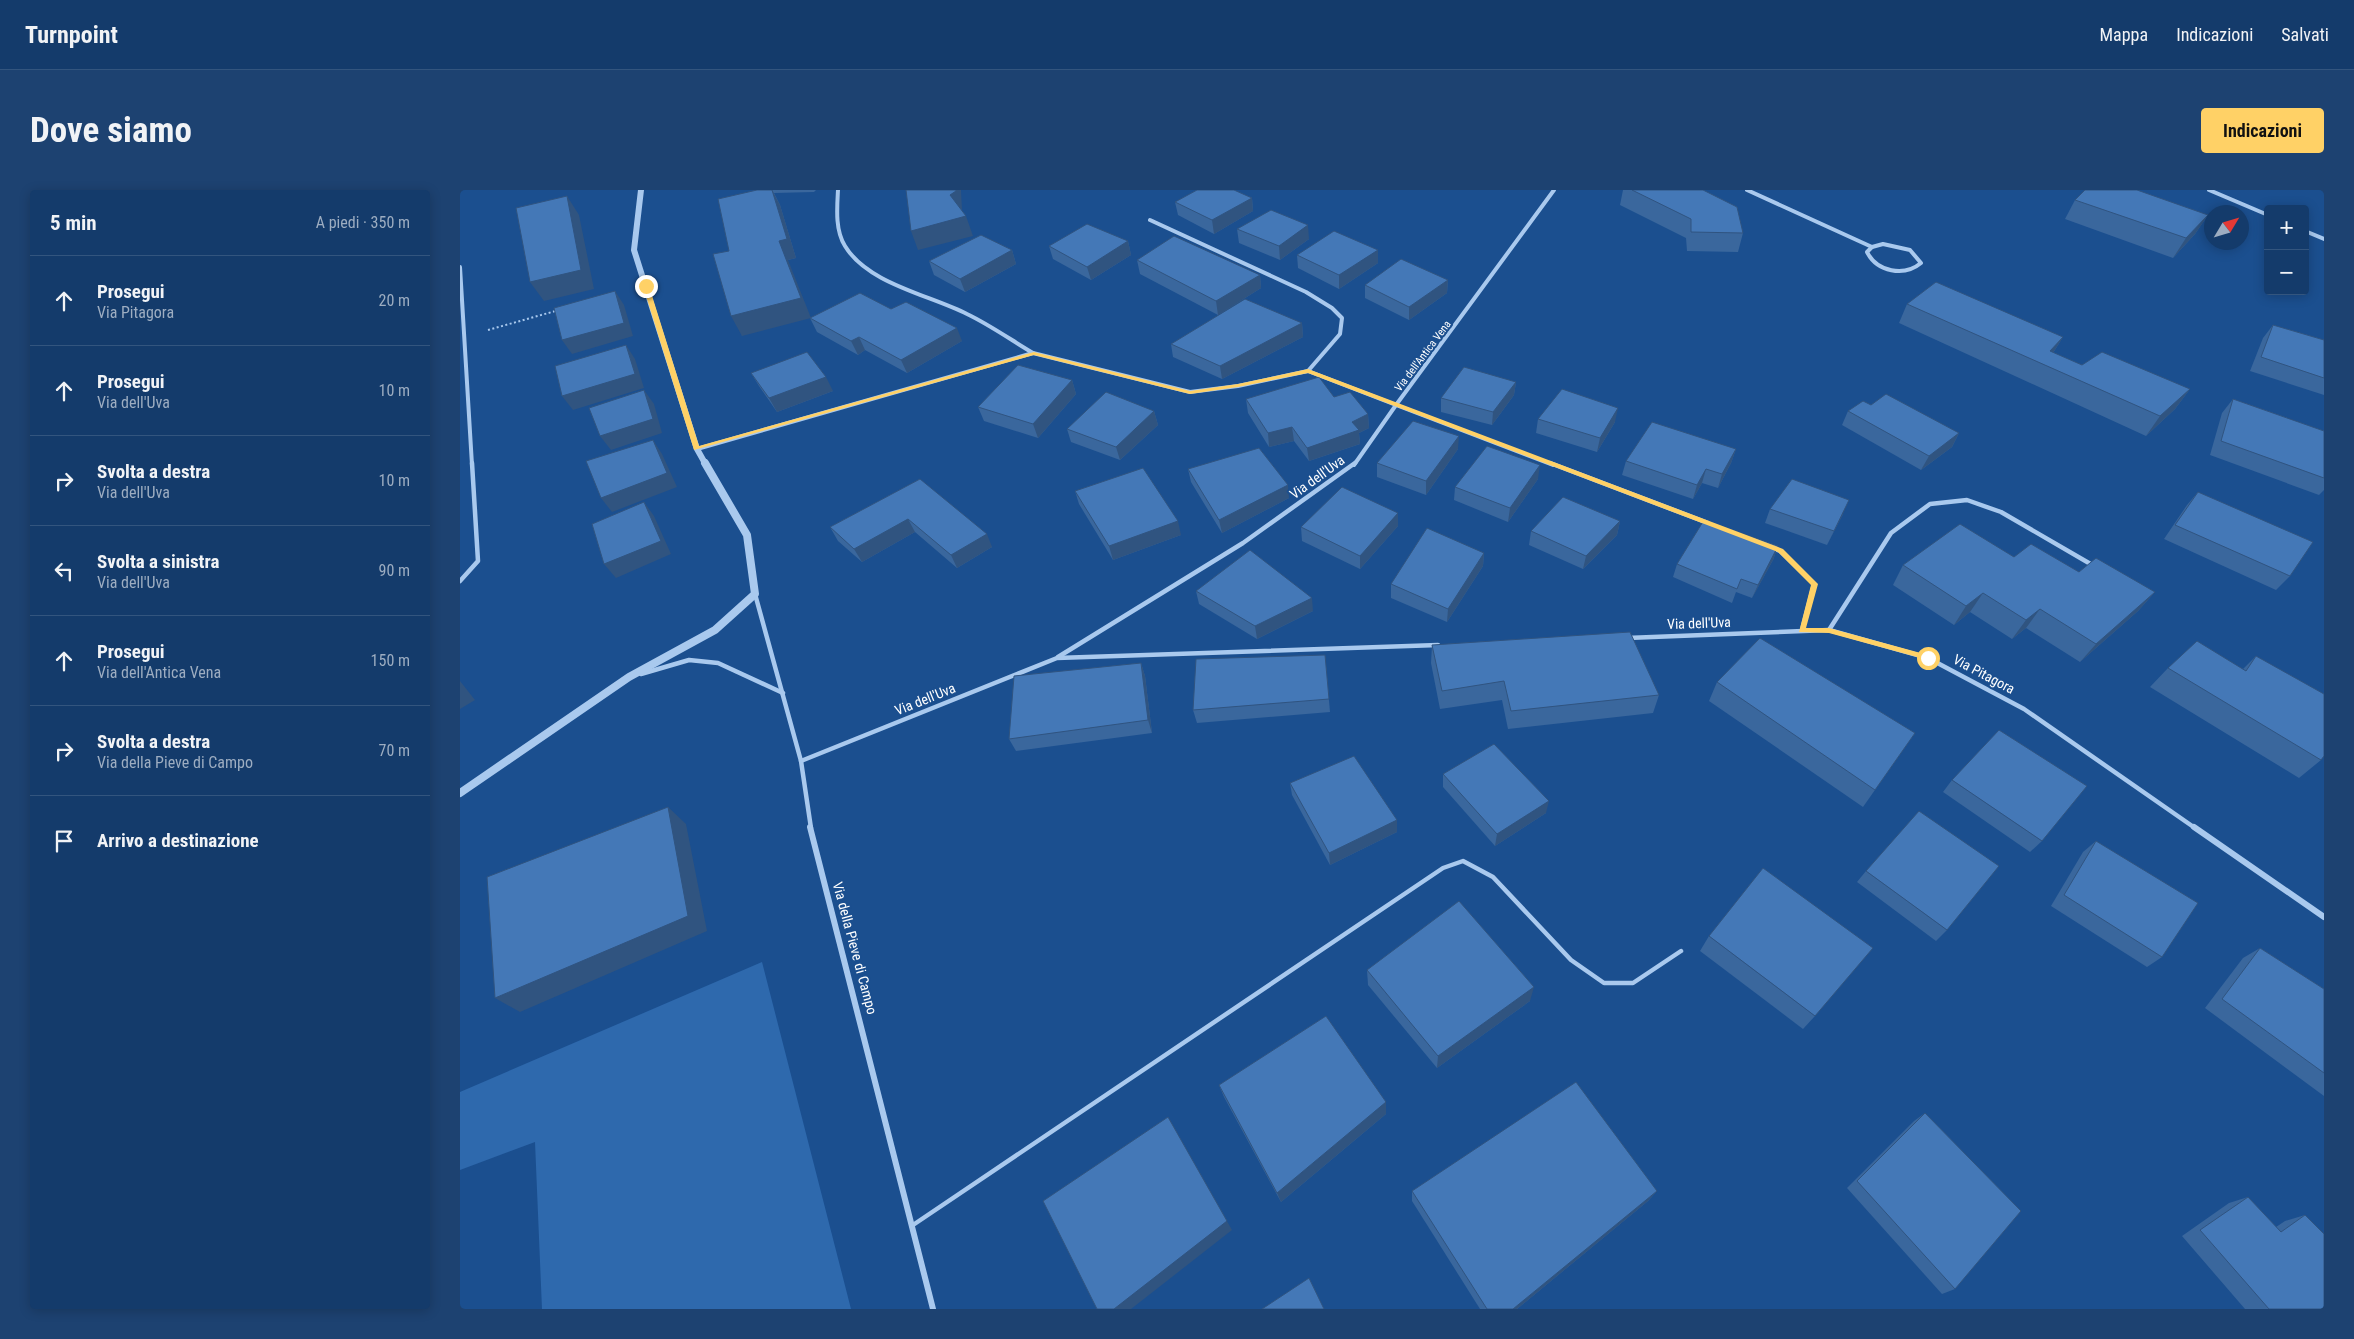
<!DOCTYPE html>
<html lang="it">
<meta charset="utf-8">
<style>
body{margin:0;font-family:"Roboto Condensed",sans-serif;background:#1d4271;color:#f1f3f6}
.controls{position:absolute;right:15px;top:15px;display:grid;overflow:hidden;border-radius:5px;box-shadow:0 2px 12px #0003}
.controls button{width:45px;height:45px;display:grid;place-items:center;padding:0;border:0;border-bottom:1px solid #33557e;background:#143b6b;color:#f1f3f6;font:25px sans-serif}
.compass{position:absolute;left:1744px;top:15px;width:45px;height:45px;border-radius:50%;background:#143b6b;box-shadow:0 2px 12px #0003;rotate:52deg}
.stop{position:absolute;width:15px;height:15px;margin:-11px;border:4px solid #ffd166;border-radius:50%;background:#fff}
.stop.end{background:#ffd166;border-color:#fff;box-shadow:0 1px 5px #0008}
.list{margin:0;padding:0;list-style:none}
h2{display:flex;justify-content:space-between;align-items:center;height:65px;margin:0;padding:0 20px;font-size:21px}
h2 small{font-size:16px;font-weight:400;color:#9dadc1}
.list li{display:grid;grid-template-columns:32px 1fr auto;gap:15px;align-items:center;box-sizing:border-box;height:90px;padding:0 20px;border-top:1px solid #33557e}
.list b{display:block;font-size:19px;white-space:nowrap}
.list p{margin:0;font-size:16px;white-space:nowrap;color:#9dadc1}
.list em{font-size:16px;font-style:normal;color:#9dadc1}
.icon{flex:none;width:28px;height:28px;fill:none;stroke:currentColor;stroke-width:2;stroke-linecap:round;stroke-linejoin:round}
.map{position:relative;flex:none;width:1864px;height:1119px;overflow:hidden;border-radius:5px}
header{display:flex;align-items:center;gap:30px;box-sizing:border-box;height:70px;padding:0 25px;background:#143b6b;border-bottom:1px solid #33557e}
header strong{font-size:24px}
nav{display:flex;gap:28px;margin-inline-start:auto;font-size:18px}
.intro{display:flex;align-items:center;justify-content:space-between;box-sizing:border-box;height:120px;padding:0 30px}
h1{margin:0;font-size:35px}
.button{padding:12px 22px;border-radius:5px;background:#ffd166;color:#111;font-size:18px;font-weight:700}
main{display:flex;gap:30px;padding:0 30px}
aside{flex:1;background:#143b6b;border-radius:5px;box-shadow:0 2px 12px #0003}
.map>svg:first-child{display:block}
.green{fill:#2e69ad}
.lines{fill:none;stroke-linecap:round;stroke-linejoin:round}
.path{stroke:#a9c9ee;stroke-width:2;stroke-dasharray:2 2.5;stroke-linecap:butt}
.service{stroke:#a9c9ee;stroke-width:4.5}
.minor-far2{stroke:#a9c9ee;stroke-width:4}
.minor-far1{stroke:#a9c9ee;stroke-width:4.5}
.minor{stroke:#a9c9ee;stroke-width:6}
.tertiary-far1{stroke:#a9c9ee;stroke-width:6}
.tertiary{stroke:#a9c9ee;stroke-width:8}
.wall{fill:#3a679d}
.shaded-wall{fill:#305480}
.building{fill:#4478b7;stroke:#305480}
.route{fill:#ffd166}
.labels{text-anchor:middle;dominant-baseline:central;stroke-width:4;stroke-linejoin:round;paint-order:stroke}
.far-street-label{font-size:11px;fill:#fff;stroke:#1b4f8f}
.street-label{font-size:14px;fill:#fff;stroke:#1b4f8f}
</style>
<header>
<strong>Turnpoint</strong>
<nav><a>Mappa</a><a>Indicazioni</a><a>Salvati</a></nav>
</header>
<div class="intro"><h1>Dove siamo</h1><a class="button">Indicazioni</a></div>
<main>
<aside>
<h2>5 min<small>A piedi · 350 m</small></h2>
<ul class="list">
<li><svg class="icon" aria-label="ahead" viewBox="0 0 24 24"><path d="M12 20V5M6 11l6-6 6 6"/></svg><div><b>Prosegui</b><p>Via Pitagora</p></div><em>20 m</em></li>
<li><svg class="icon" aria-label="ahead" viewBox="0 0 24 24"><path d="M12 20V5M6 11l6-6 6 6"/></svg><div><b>Prosegui</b><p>Via dell'Uva</p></div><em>10 m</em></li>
<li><svg class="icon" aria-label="right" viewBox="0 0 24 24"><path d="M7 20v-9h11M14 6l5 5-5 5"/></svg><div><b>Svolta a destra</b><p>Via dell'Uva</p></div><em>10 m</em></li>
<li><svg class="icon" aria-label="left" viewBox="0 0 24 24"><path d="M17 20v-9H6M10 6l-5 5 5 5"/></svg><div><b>Svolta a sinistra</b><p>Via dell'Uva</p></div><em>90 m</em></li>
<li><svg class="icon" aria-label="ahead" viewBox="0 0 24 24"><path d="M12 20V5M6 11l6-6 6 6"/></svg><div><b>Prosegui</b><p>Via dell'Antica Vena</p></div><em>150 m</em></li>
<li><svg class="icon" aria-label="right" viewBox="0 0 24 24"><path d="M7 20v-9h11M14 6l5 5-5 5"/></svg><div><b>Svolta a destra</b><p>Via della Pieve di Campo</p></div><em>70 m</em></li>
<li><svg class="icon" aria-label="arrive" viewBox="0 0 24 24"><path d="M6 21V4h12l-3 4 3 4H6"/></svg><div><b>Arrivo a destinazione</b></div></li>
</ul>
</aside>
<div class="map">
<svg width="1864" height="1119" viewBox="0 0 1864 1119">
<rect width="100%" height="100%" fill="#1b4f8f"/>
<path class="green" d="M302,772L391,1119H82L75,952L0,980V902Z"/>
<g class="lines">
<path class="path" d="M28,140L99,120"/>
<path class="service" d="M453,1035L983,678L1003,671L1033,687L1111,770L1144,793H1173L1221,761"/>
<g class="minor-far2">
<path d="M378,0C377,18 375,40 385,56C408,94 470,105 507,124C530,135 551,150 573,163"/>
<path d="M1287,0L1412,57"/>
<path d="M1749,0L1808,25"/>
<path d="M690,30L846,102L872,118L882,128L880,144L848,181"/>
<path d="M1845,41L1864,49"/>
<path d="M1423,54L1450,60L1461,73C1444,87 1417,82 1407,62L1412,57Z"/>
<path d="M0,77L12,275"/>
<path d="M237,259L573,163L730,202L778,196L848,181L936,215L1094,0"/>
<path d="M894,275L936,215L1093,275"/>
</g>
<g class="minor-far1">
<path d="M1090,273L1248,333"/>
<path d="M1312,358L1320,361L1354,394L1342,440"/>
<path d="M0,391L18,371L12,273"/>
<path d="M295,404L341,571L351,638"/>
<path d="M1369,440L1431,343L1470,314L1507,310L1541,322L1634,376"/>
<path d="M1167,448L1369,440L1468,468L1564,519L1735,638"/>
<path d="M598,467L783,353L895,273"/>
<path d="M181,484L229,470L258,473L323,503"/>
<path d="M341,571L597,468L978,455"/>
</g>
<g class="minor">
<path d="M350,637L473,1119"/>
<path d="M1734,637L1864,727"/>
</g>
<path class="tertiary-far1" d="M181,0L174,60L237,259L246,275"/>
<path class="tertiary" d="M0,603L169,487L255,440L295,404L287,345L245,273"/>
</g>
<g class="wall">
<path d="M296,0H356L354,2L314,3L320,15L336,68L328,70L282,146L269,61Z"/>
<path d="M1163,0H1243L1283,43L1278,62L1227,61L1226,48L1160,15Z"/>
<path d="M792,8L793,21L754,44L718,25L715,12Z"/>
<path d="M1615,10L1748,25L1735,44L1713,68L1605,29Z"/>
<path d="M777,39L849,49L820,70L779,53Z"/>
<path d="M668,51L671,65L631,90L593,69L589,56Z"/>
<path d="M552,60L556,74L505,102L474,85L469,71Z"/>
<path d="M837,65L918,73L879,99L838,78Z"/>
<path d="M677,70L800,85L801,98L758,125L680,84Z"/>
<path d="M988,90L987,103L949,130L905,108V95Z"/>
<path d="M1447,114L1603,147L1593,163L1622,175L1730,199L1715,219L1686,246L1439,133Z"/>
<path d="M431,119L502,151L447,183L405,160L398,165L357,142L350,128Z"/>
<path d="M842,133L843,147L762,189L713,167L711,154Z"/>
<path d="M1813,135L1864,150V205L1790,181L1803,148Z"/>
<path d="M291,183L373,201L317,222L299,196Z"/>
<path d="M612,190L616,204L578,248L524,231L518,217Z"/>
<path d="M1056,192L1054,205L1032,235L981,222V208Z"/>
<path d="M874,207L908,224L909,238L899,243L900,254L849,271L834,251L809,257L788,223L786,209Z"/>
<path d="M1773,209L1864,241V300L1859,305L1750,265L1762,223Z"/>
<path d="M1411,215L1499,243L1492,257L1461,280L1382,235L1388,221Z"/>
<path d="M694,221L698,235L660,270L611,252L607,239Z"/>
<path d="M1078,229L1155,232L1137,262L1076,243Z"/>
<path d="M998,259L966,305L917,287V273Z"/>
<path d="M1276,259L1271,273L1258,298L1242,293L1233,309L1162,285L1166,271Z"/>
<path d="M728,279L829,308L762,343L731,292Z"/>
<path d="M460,289L532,357L497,378L455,342L402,372L378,351L370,337Z"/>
<path d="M1078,289L1048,332L994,310L995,297Z"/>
<path d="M615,301L721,345L653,370L619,314Z"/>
<path d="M1738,302L1830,386L1816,400L1704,349L1727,315Z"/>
<path d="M1310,319L1383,324L1367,355L1305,333Z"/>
<path d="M1160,331L1157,345L1123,379L1069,355L1071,341Z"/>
<path d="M938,336L900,379L842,351L841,337Z"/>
<path d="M1318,356L1313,370L1292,408L1276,402L1272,413L1213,387L1217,374Z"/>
<path d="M1024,363L1023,376L987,432L931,408V394Z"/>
<path d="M1554,367L1619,382L1695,402L1678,421L1620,472L1566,438L1552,449L1510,422L1494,435L1433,395L1443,375Z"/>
<path d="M736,401L853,421L797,449L739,414Z"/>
<path d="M972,455L1199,505L1193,523L1048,539L1042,510L980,519L971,473Z"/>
<path d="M865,465L870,522L737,533L733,520Z"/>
<path d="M1796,466L1861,570L1839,588L1690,497L1708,478L1783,479Z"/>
<path d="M681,473L685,486L692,543L556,561L549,549Z"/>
<path d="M1257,492L1455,543L1403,617L1249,511Z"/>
<path d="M983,584L1086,623L1035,656L983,597Z"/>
<path d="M1492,590L1582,651L1570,662L1483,602Z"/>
<path d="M830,593L937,642L870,675L832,605Z"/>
<path d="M1636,651L1702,767L1687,777L1591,716L1623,662Z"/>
<path d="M1406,681L1487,740L1476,751L1397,692Z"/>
<path d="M1249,746L1355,826L1343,839L1240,761Z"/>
<path d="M1800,758L1864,799V906L1745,818L1783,768Z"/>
<path d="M907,780L1070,811L977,878L908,795Z"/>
<path d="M759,895L926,924L821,1012L764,907Z"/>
<path d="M1465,923L1495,1099L1482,1104L1387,998L1454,931Z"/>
<path d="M952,1001H1197L1188,1011L1057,1119H1020L952,1011Z"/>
<path d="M1788,1007L1816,1037L1825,1031L1845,1025L1864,1119H1785L1722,1046L1769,1013Z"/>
</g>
<g class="shaded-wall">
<path d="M312,0L320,15L336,68L328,70L351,128L282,146L271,126L319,51Z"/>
<path d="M496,0H501L502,20L496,24L490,5Z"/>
<path d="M107,6L119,25L134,99L84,111L70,92Z"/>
<path d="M792,8L793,21L754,44L752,30Z"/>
<path d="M1748,25L1735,44L1713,68L1726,48Z"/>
<path d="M506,26L513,46L458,60L451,41Z"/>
<path d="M848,35L849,49L820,70L819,56Z"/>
<path d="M668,51L671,65L631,90L627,77Z"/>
<path d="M552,60L556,74L505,102L500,89Z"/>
<path d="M918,60V73L879,99V85Z"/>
<path d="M800,85L801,98L758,125L756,111Z"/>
<path d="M988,90L987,103L949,130V117Z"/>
<path d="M155,101L164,115L173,146L112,164L102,150Z"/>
<path d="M842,133L843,147L762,189L760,176Z"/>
<path d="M497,138L502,151L447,183L441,170Z"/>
<path d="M399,147L405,160L398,165L391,151Z"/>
<path d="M1603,147L1591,166L1590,161Z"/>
<path d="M166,155L175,169L184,198L113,220L102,206Z"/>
<path d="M366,187L373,201L317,222L309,208Z"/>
<path d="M612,190L616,204L578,248L573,234Z"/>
<path d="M1056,192L1054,205L1032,235L1033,222Z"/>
<path d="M1730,199L1715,219L1686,246L1700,226Z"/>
<path d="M184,200L194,214L202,243L151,260L140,246Z"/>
<path d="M1158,218L1155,232L1137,262L1140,248Z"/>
<path d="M694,221L698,235L660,270L656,257Z"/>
<path d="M908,224L909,238L899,243L900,254L849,271L847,258L892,232Z"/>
<path d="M832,237L834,251L809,257L808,243Z"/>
<path d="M1499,243L1492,257L1461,280L1469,266Z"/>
<path d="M999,246L998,259L966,305V291Z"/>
<path d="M193,250L202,264L217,297L152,322L141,308Z"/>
<path d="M1276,259L1271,273L1258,298L1262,284Z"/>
<path d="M1080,275L1078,289L1048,332L1050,318Z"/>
<path d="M1246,279L1242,293L1233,309L1237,295Z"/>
<path d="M828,295L829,308L762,343L759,330Z"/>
<path d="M1389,310L1383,324L1367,355L1374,341Z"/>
<path d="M184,312L194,326L211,364L156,388L144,374Z"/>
<path d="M938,323V336L900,379V366Z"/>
<path d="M448,329L455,342L402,372L394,359Z"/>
<path d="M718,331L721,345L653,370L649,356Z"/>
<path d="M1160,331L1157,345L1123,379L1126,366Z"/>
<path d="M527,344L532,357L497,378L491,365Z"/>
<path d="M1318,356L1313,370L1292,408L1298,395Z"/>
<path d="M1024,363L1023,376L987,432L988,419Z"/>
<path d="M1695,402L1678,421L1620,472L1636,454Z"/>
<path d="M1523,403L1510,422L1494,435L1506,416Z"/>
<path d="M852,408L853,421L797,449L795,436Z"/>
<path d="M1580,419L1566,438L1552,449L1566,430Z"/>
<path d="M681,473L685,486L692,543L688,530Z"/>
<path d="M0,491L15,510L0,519Z"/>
<path d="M1089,611L1086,623L1035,656L1037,644Z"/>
<path d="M208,617L226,634L247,741L60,822L35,808Z"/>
<path d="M937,630V642L870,675L869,663Z"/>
<path d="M1074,797L1070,811L977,878L978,866Z"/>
<path d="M926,912V924L821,1012L817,1003Z"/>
<path d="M708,927L772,1040L671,1119H654Z"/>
<path d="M1197,1001L1188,1011L1057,1119H1053Z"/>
</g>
<g class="building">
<path d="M297,0H312L327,49L319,51L341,108L271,126L253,64L269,61L258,9Z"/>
<path d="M446,0H496V1L490,5L506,26L451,41Z"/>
<path d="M737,0H774L792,8L752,30L715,12Z"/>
<path d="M1172,0H1243L1277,17L1283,43L1231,42V29Z"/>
<path d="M1625,0H1677L1748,25L1726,48L1615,10Z"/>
<path d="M107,6L121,80L70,92L56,18Z"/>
<path d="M811,20L848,35L819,56L777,39Z"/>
<path d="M627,34L668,51L627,77L589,56Z"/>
<path d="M874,41L918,60L879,85L837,65Z"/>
<path d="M521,45L552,60L500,89L469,71Z"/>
<path d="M714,46L800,85L756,111L677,70Z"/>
<path d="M941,69L988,90L949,117L905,95Z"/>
<path d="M1476,92L1603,147L1590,161L1622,175L1642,162L1730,199L1700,226L1447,114Z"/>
<path d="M155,101L164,133L102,150L94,118Z"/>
<path d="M400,103L431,119L446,112L497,138L441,170L399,147L391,151L350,128Z"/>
<path d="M785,109L842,133L760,176L711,154Z"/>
<path d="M1813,135L1864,150V188L1801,167Z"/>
<path d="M166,155L175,184L102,206L95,176Z"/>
<path d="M347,162L366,187L309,208L291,183Z"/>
<path d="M558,175L612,190L573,234L518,217Z"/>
<path d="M1004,177L1056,192L1033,222L981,208Z"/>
<path d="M859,187L874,207L890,202L908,224L892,232L899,240L847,258L832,237L808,243L786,209Z"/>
<path d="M1102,199L1158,218L1140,248L1078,229Z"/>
<path d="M184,200L193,229L140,246L129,218Z"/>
<path d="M646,202L694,221L656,257L607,239Z"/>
<path d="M1426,204L1499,243L1469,266L1388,221L1403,211L1411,215Z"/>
<path d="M1773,209L1864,241V288L1761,251Z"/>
<path d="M953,231L999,246L966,291L917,273Z"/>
<path d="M1192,232L1276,259L1262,284L1246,279L1237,295L1166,271Z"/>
<path d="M193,250L207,283L141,308L126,271Z"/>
<path d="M1027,256L1080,275L1050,318L995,297Z"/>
<path d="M799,258L828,295L759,330L728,279Z"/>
<path d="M683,278L718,331L649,356L615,301Z"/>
<path d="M460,289L527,344L491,365L448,329L394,359L370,337Z"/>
<path d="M1332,289L1389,310L1374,341L1310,319Z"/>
<path d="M882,297L938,323L900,366L841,337Z"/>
<path d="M1738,302L1853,352L1830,386L1715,335Z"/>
<path d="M1103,307L1160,331L1126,366L1071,341Z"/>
<path d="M184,312L201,351L144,374L132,334Z"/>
<path d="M1244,330L1318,356L1298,395L1281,389L1277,399L1217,374Z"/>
<path d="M1500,334L1554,367L1571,354L1619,382L1636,368L1695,402L1636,454L1580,419L1566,430L1523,403L1506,416L1443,375Z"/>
<path d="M967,338L1024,363L988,419L931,394Z"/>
<path d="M790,360L852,408L795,436L736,401Z"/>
<path d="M1170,442L1199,505L1051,521L1044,491L982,501L972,455Z"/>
<path d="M1300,448L1455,543L1415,600L1257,492Z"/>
<path d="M1737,451L1786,481L1796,466L1864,504V566L1861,570L1708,478Z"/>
<path d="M865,465L869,509L733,520L736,469Z"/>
<path d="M681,473L688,530L549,549L554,486Z"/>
<path d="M1539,540L1627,596L1582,651L1492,590Z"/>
<path d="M1034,554L1089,611L1037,644L983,584Z"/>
<path d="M894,566L937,630L869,663L830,593Z"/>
<path d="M208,617L228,726L35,808L27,687Z"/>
<path d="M1459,621L1539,676L1487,740L1406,681Z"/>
<path d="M1636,651L1738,713L1702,767L1604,705Z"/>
<path d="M1303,678L1413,758L1355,826L1249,746Z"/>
<path d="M999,711L1074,797L978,866L907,780Z"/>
<path d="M1800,758L1864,799V883L1762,809Z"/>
<path d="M866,826L926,912L817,1003L759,895Z"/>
<path d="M1116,892L1197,1001L1053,1119H1027L952,1001Z"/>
<path d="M1465,923L1561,1021L1495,1099L1397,991Z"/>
<path d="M708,927L767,1031L654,1119H637L583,1011Z"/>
<path d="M1788,1007L1821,1042L1845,1025L1864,1044V1119H1809L1740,1040Z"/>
<path d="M849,1088L864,1119H802Z"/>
</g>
<path class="route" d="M186,94L189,96L239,256L574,162L730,201L778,194L848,179L1323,359L1358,394L1346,438H1369L1468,465L1472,468L1468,470L1369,443L1339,442L1351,395L1318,362L848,183L778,197L730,204L574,165L234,260L183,96Z"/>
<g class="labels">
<g class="far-street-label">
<text transform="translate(963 166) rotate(-53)">Via dell'Antica Vena</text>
</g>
<g class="street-label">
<text transform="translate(857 287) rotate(-36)">Via dell'Uva</text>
<text transform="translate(1239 433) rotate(-2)">Via dell'Uva</text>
<text transform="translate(1524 484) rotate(28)">Via Pitagora</text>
<text transform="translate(465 509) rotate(-22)">Via dell'Uva</text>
<text transform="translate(395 758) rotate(75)">Via della Pieve di Campo</text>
</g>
</g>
</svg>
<div class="controls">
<button>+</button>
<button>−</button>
</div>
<svg class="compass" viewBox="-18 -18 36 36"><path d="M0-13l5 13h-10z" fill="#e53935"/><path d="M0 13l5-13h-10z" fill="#9dadc1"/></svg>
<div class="stop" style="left:1468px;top:468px"></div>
<div class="stop end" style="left:186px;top:96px"></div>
</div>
</main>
